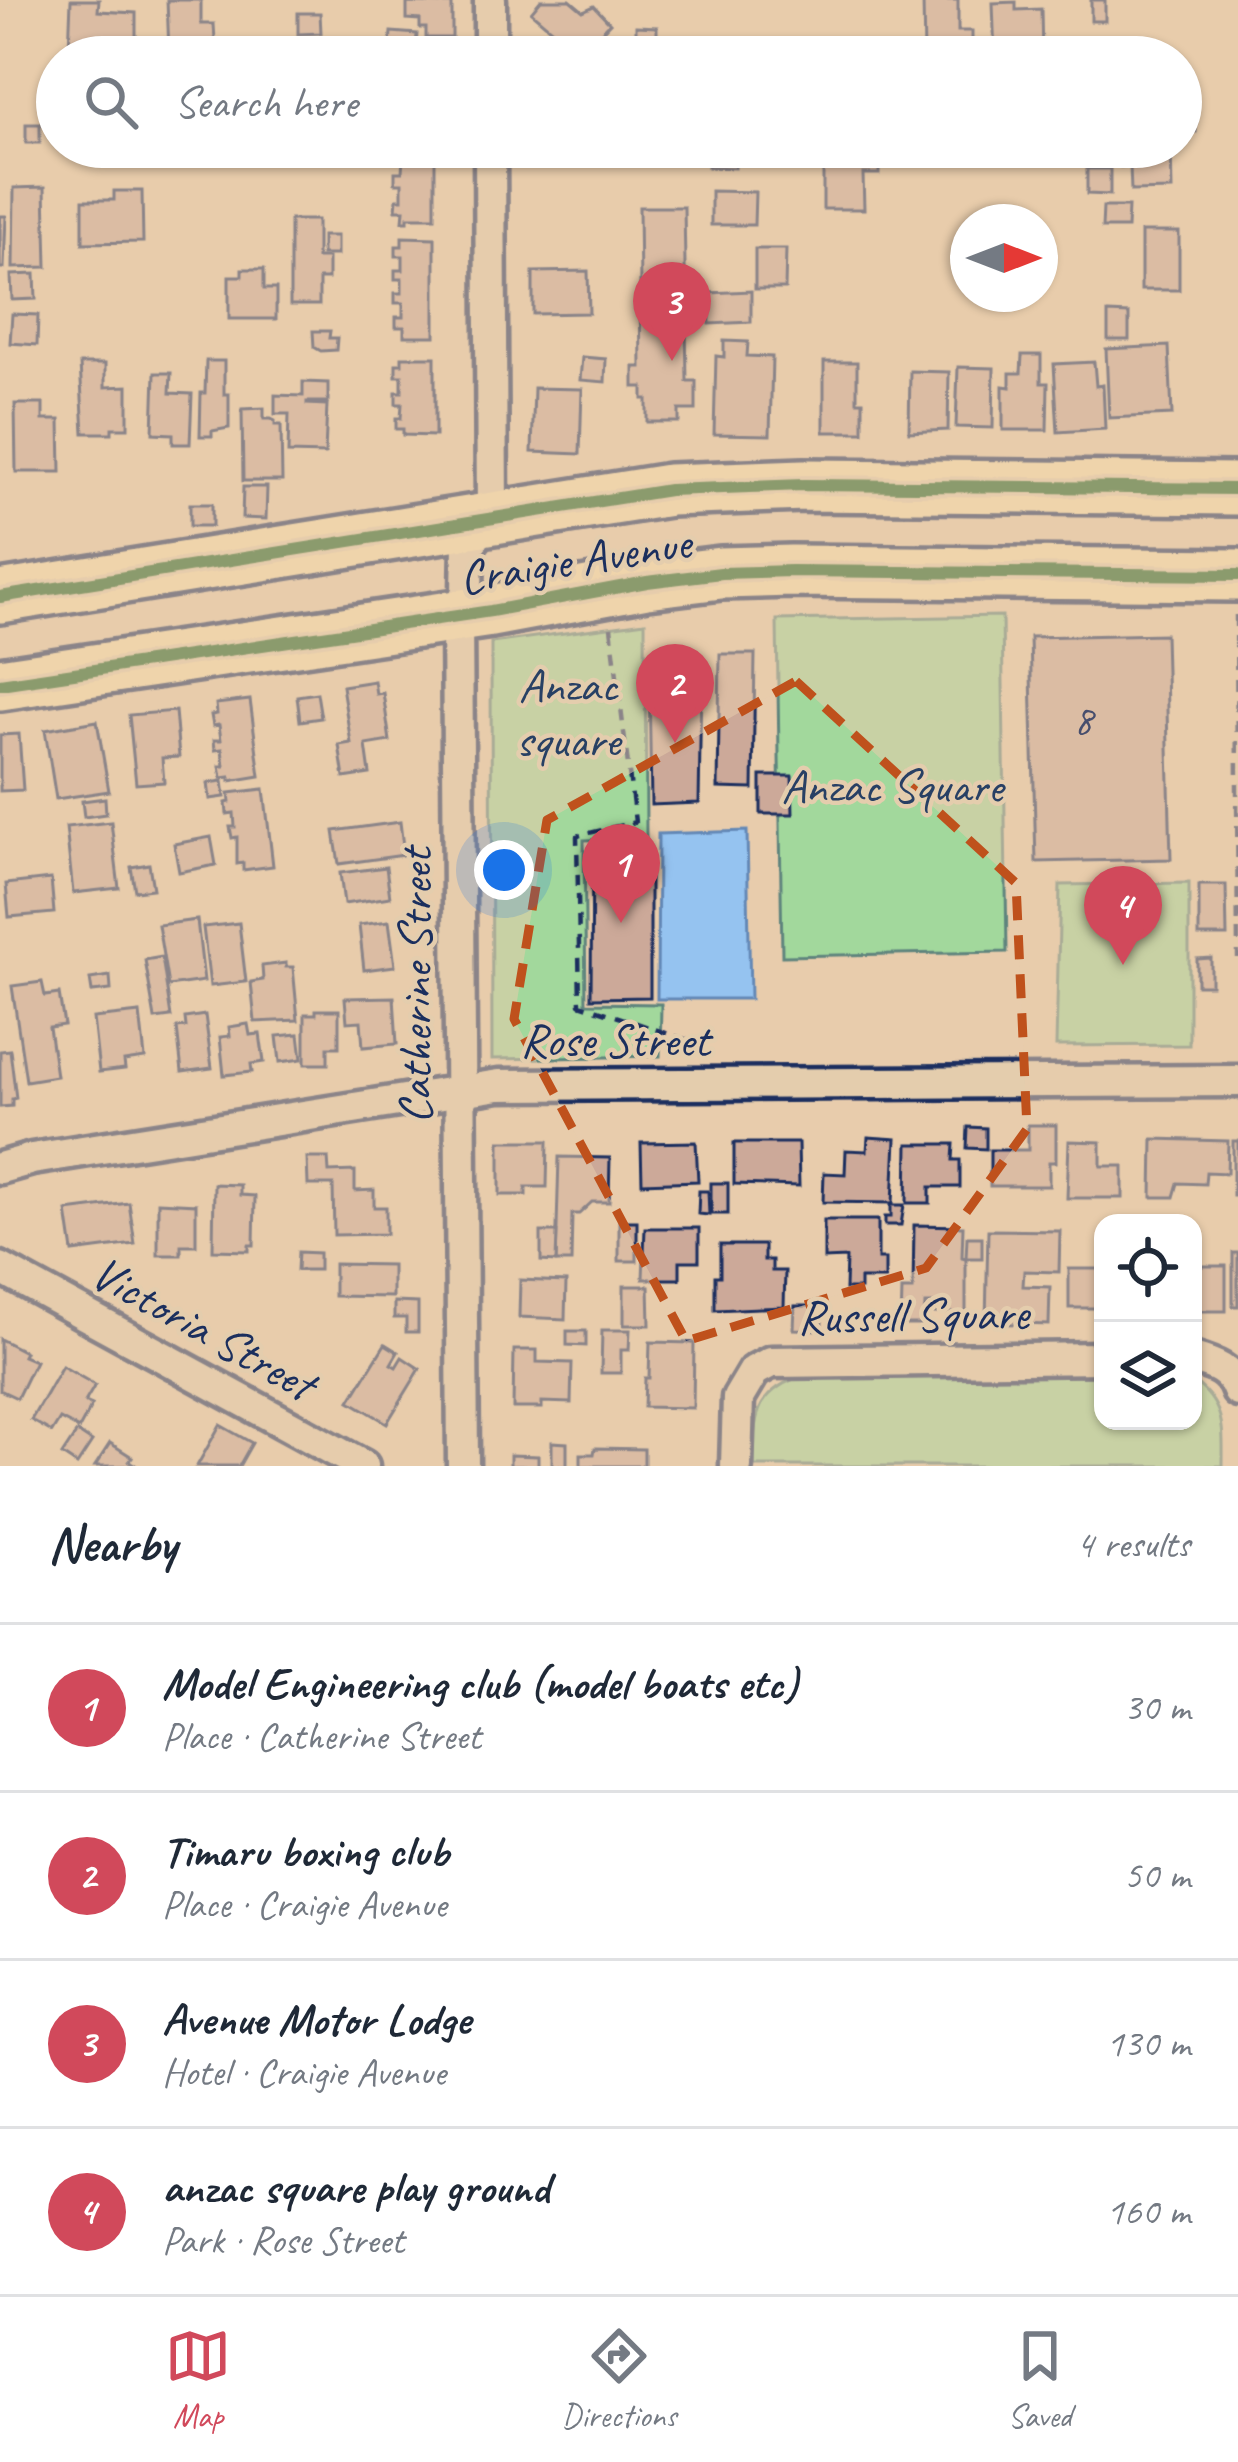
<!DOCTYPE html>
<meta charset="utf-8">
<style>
body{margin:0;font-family:Caveat,sans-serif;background:#f2f2f3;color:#1f2937}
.controls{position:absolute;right:36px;bottom:36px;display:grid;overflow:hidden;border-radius:24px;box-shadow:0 3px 9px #0004}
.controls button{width:108px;height:108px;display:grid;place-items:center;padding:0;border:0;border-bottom:3px solid #e0e1e3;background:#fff;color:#1f2937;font:60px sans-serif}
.compass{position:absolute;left:950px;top:204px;width:108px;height:108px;border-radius:50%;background:#fff;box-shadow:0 3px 9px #0004;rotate:90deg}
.you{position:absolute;left:504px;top:870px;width:42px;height:42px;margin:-30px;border:9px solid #fff;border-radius:50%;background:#1a73e8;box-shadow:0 0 0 18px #1a73e833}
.badge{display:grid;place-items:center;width:78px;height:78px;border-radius:50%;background:#d1495b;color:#fff;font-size:39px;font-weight:700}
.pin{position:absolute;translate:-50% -99px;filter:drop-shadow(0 3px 6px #0008)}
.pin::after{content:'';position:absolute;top:63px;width:42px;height:36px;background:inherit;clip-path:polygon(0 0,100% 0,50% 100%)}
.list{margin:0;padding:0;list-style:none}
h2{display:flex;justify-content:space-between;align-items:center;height:156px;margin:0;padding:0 48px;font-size:51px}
h2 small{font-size:39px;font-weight:400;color:#747a83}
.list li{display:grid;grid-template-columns:78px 1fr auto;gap:36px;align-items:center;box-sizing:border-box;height:168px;padding:0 48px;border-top:3px solid #e0e1e3}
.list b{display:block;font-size:45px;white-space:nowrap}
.list p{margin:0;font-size:39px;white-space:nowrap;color:#747a83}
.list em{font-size:39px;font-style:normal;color:#747a83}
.icon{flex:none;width:66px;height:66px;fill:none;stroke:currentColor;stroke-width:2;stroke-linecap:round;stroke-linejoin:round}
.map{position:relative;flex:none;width:1238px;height:1466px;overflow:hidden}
.search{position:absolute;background:#fff;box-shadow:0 3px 9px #0004;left:36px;right:36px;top:36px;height:132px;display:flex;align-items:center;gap:30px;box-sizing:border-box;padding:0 42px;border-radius:66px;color:#747a83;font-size:45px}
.sheet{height:828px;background:#fff}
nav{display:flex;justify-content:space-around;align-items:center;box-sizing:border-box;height:168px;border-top:3px solid #e0e1e3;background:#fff;font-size:33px;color:#747a83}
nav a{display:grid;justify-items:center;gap:6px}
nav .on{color:#d1495b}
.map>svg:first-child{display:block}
.green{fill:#a2d89c;stroke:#5e847d;stroke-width:3}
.water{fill:#95c3f0;stroke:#6488b6;stroke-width:3}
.building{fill:#cca999;stroke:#1b2f5e;stroke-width:3}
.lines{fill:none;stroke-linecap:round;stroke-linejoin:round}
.minor-casing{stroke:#1b2f5e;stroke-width:39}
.trunk-casing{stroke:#1b2f5e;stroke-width:60}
.path{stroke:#1b2f5e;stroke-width:4.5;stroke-dasharray:12 9;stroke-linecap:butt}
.minor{stroke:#e4cdad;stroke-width:30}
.trunk{stroke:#f9deab;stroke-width:51}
.cycleway-casing{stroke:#e4cdad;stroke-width:20}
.cycleway{stroke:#1b5e20;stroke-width:12}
.marked{fill:none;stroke:#bf511c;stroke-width:9;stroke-dasharray:24 15;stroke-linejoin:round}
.labels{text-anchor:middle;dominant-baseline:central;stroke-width:9;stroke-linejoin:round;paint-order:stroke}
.number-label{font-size:42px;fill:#474e6d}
.street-label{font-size:48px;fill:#1b2f5e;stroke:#e4cdad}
.park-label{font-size:48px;fill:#284064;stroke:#e4cdad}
</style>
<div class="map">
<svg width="1238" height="1466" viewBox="0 0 1238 1466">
<rect width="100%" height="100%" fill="#e8ccac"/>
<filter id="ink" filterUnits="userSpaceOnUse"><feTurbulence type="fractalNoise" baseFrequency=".00833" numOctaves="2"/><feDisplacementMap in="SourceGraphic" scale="24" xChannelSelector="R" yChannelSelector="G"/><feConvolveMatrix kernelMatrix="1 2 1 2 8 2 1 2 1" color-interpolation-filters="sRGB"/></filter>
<g filter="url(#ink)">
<g class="green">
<path d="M1002,616L1007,952L782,956L777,620Z"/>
<path d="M645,622L646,838L584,840L586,1003L661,1004L660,1056L492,1059L491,643Z"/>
<path d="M1189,883V1045L1056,1046L1060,885Z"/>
<path d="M1103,1376V1421H1193V1381C1226,1405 1223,1429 1223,1466H754C754,1422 752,1394 799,1377Z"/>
</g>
<path class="water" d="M747,831L750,999H657L658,834Z"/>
<g class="building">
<path d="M71,0H99L98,11L136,13V39L96,38L95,51L69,50Z"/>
<path d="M167,0H201V24H214L215,41H202V52H169Z"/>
<path d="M541,0H570L583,11L594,6L610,23L585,49L575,39L565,41L531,12Z"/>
<path d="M923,0H958V31H972V57H924Z"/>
<rect x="1091" y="0" width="14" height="21"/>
<path d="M1016,2V10L1041,9L1042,57H995L993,3Z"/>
<path d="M407,3L452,4V38H426V28H420V20L407,19Z"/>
<path d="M298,13H320L321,33L298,34Z"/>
<path d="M636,26L657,27V44L636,43Z"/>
<path d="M391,32L417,34L416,47L390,45Z"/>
<path d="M1114,42H1155V57H1115Z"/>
<path d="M386,45V57H354V46Z"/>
<path d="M653,46L715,47V57H652Z"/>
<path d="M1181,114L1197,115L1196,132H1181Z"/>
<rect x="26" y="124" width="14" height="19"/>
<rect x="189" y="147" width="32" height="12"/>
<path d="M396,147H435V217H408V221H403L404,210H396L397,199H402V183H395V172H402L403,157H396Z"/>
<path d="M709,147H748L747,160H735V168L708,167Z"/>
<path d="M1095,147H1111L1110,167L1094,166Z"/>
<path d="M1120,147H1171L1172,190L1131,191L1130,166L1121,167Z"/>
<path d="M823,148H879V174H863L864,209H823Z"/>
<path d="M1087,169H1110V195L1087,194Z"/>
<path d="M45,187L47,267L13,268L14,188Z"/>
<path d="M114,191H142L143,242L83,243V200H114Z"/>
<path d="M711,191L755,192L754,225H711Z"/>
<path d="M639,207H684L687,381H696V410H679V422H647V399H643V387H634V367H641Z"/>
<path d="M1103,207H1128L1127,228H1102Z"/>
<path d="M0,216H6L4,268H0Z"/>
<path d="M290,220H317V258H328V279H319V305H290Z"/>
<rect x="1141" y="232" width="38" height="58"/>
<rect x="322" y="236" width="15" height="19"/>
<path d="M402,237L435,238V336H404V327H396V317H403V303H395V293H402V279H395V270H403V256H396V246H402Z"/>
<path d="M755,249H786L785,289H755Z"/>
<path d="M242,269H264V289H276V319H229V276H242Z"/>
<path d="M588,271L589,313L533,314V272Z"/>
<path d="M35,274L36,299L12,300L11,275Z"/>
<path d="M751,291V322L710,324L709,293Z"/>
<path d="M1108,313L1129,314V340H1108Z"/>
<path d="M12,314L38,315L37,345L10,343Z"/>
<path d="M313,331H330L329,338H337L336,350L321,351L314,347Z"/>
<path d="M724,341L748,342L747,356L772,357L770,435L714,434L716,356L724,357Z"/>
<path d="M1169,346L1172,415L1109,418L1106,349Z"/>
<path d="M1022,355H1041V383H1048L1047,430H1003V386L1010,387V373H1021Z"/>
<path d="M402,357H435V436L403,435V429H396V418H401L402,404H396V392H402V376H396V364H402Z"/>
<path d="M582,357L606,359L605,382L580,380Z"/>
<path d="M206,361H224V394H229V428L212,431V436H200L201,393H205Z"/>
<path d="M824,362H857V401H863V432H824Z"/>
<path d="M1094,362L1096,386L1103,385L1105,429L1058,432L1054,364Z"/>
<path d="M80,364H105V387L128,386V428H112V433H84Z"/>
<path d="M958,367L994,368L993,428L956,427Z"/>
<path d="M910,371L949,372L948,430L909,432Z"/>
<path d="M155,373H171L170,393L192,394L190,444H173V434L153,433Z"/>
<path d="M303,382L328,383V402H307V404L327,405L325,454L288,453L289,414H275V395L303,396Z"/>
<path d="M534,388L582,389L580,454L532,452Z"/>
<path d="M15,404H43V420H60L61,472H16Z"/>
<path d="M264,408V419H271L275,421V425H281L282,481H243L242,409Z"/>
<path d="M243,487H267L266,519L242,518Z"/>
<rect x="190" y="504" width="22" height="22"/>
<path d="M1165,634L1171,859L1036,862L1030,637Z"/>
<path d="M720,654H755L753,789L718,788Z"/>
<path d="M649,678L701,684L699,803L651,805Z"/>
<path d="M374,681L376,694L383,693L390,741L366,745L370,774L344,778L339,745L351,743L342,686Z"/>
<path d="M317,693L321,718L300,721L297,696Z"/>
<path d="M250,700L260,776L230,781V777L222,778L220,766H224L222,749L215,750L214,740H221L219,725L213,726L211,715L217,714L216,704Z"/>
<path d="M175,711L179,757L162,758L164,782L136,784L129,715Z"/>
<path d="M97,721L109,791L56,799L45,730Z"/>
<path d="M19,734L23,790L0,791V735Z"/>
<path d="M761,776H792L793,814H761Z"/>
<path d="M223,781L225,797L210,799L208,783Z"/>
<path d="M264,789L273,866L243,870V863L237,864V837L232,838L230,827H235L234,813L227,814L226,803L230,802L229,793Z"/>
<path d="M105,798L106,814L84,817L82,801Z"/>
<path d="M111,822L119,888L73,893L66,827Z"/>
<path d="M400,822L404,855L339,864L334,831Z"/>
<path d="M211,837L216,865L179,872L174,844Z"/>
<path d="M650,847V997L591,998L592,848Z"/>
<path d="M149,864L153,889L135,891L131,867Z"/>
<path d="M386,867L390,897L344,904L340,873Z"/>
<path d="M51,879L54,913L9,917L6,884Z"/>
<path d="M1199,885H1226L1227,936H1199Z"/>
<path d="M197,920L204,981L168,986L158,925Z"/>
<path d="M389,921L395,966L364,970L359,925Z"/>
<path d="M239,923L246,982L210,986L203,927Z"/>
<path d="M162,957L171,1017L155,1019L145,960Z"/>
<path d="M1211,958V985H1197V959Z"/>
<path d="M286,963V967H293L298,1020L255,1022L251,982L263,980L262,966Z"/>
<path d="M110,976L111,990L92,992L90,979Z"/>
<path d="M42,982L45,996L59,994L64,1025L49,1027L56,1076L26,1081L12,986Z"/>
<path d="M394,997L397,1044L363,1047L361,1021L347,1022L345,998Z"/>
<path d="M316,1010H339V1047H328V1064H305V1014H316Z"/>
<path d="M140,1013L145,1058L124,1061L125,1069L99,1072L93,1018Z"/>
<path d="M205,1015L212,1068L182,1072L177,1028L186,1027L185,1018Z"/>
<path d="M248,1024L250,1035L260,1034L264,1062L251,1064L252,1072L224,1075L220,1037L230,1036L229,1027Z"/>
<path d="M299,1034L302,1059L280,1062L277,1036Z"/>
<path d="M10,1050L16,1098L12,1099V1106L0,1107V1051Z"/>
<path d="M1028,1125H1056V1162H1049V1186H990V1150H1028Z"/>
<path d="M968,1127L986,1128V1149L967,1148Z"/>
<path d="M868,1137L896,1139L893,1203L823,1202L824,1173L845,1174L846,1150L867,1151Z"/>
<path d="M1153,1139L1228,1141L1227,1173L1206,1172L1205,1184L1178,1183L1174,1197H1152Z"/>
<path d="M500,1141H548L547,1187H526V1195H500Z"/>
<path d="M1069,1141L1101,1142V1166H1123V1198H1067Z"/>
<rect x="1233" y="1141" width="5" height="55"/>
<path d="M696,1142L698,1181L642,1183L641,1143Z"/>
<path d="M734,1143H798L799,1186L734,1184Z"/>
<path d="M908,1144H954L953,1160H960V1187H930V1203H907Z"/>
<path d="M559,1157L610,1158L609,1202H592L579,1214H572L571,1262H556Z"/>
<path d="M307,1158H328L329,1172L355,1171V1191L374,1190V1207H386V1234L334,1235L333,1185H308Z"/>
<rect x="711" y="1183" width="17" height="31"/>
<path d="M214,1184L240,1185V1195L255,1196L254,1245H249V1251L213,1250Z"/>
<path d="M699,1191H708L709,1215L698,1214Z"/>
<path d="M158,1202L196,1204V1245H181V1255H158Z"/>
<path d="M129,1203L135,1244L73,1252L67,1211Z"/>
<path d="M891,1205H904L901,1225H885V1217H891Z"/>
<path d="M824,1220H878V1259H885V1279H860V1289H845L846,1258L824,1259Z"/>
<rect x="619" y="1221" width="18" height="40"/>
<path d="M914,1225L963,1226L962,1257L966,1258V1313H934V1304H925L924,1325H901L902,1290H913Z"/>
<path d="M645,1228H699V1261H680V1279H643Z"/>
<path d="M988,1230L1060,1231L1059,1272L1024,1271L1023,1286L1050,1287L1049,1325L986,1323Z"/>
<path d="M541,1232H557L556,1262L541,1261Z"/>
<path d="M967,1237H982V1258H966Z"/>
<path d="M720,1245H764V1260H772V1271H785L784,1307L715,1310V1276H720Z"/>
<path d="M298,1252L319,1253V1270H297Z"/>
<rect x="1233" y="1253" width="5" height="53"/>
<path d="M334,1264L392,1265V1297L334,1296Z"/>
<rect x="1195" y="1266" width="31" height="45"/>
<path d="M1069,1269H1102L1103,1308H1069Z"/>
<path d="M520,1280L566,1282L565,1319L519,1317Z"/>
<path d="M624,1286H649L650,1325H624Z"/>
<path d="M394,1302L418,1303V1332H406V1318H394Z"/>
<path d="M795,1306H822V1330L794,1329Z"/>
<path d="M602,1330H630L629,1350H621V1373H601Z"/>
<path d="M567,1331H586V1346L567,1345Z"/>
<path d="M0,1339L25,1352L23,1356L35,1361L17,1398L0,1390Z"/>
<path d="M650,1342L694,1343L693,1408L644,1407L645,1378H649Z"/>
<path d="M385,1344L398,1352L391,1364L396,1367L402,1357L420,1369L387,1423L350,1401Z"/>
<path d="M514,1350H537V1362L572,1363L571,1403L542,1402V1408H513Z"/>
<path d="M62,1366L95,1385L85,1402L92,1405L79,1429L60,1419L52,1432L31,1420Z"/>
<path d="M220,1425L252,1443L239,1466H197Z"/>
<path d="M77,1432L92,1442L77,1465L62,1455Z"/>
<path d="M552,1442L567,1443V1466H552Z"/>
<path d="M110,1443L132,1457L129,1461L137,1466H95Z"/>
<path d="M595,1448L644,1449V1466H581V1454H594Z"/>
<path d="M510,1455L538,1456V1466H510Z"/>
</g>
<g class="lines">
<defs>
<g id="minor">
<path d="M490,0V57"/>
<path d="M0,1168L32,1159L499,1085L1238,1081"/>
<path d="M0,1268L363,1466"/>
<path d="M1193,1358C1213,1364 1231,1369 1238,1391"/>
<path d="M463,1466L457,615L467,591L468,546L492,516L490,147"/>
<path d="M736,1466L738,1398L754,1371L771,1362L1103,1358"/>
</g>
<g id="trunk">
<path d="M0,597L669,490L804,485L1238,489"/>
<path d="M0,684L491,611L647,582L721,573L791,571L1238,575"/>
</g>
</defs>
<use href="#minor" class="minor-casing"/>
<use href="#trunk" class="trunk-casing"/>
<g class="path">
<path d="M1236,615L1238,958"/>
<path d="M611,627L635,822L577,836L580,1004L696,1043"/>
</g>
<use href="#minor" class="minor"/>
<use href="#trunk" class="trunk"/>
<defs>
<g id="cycleway">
<path d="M0,597L669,490L804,485L1238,489"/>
<path d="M0,684L491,611L647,582L721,573L791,571L1238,575"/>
</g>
</defs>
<use href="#cycleway" class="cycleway-casing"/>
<use href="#cycleway" class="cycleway"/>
</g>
</g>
<path d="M0 0H1238V1466H0ZM796,681L1016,883L1027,1129L926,1268L686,1341L514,1019L547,820Z" fill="#e8ccac" fill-opacity=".55" fill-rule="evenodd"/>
<path class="marked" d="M796,681L1016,883L1027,1129L926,1268L686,1341L514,1019L547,820Z"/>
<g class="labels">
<g class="number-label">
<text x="1083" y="720">8</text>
</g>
<g class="street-label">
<text transform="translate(575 560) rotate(-9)">Craigie Avenue</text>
<text transform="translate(415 986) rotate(-90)">Catherine Street</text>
<text x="615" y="1040">Rose Street</text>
<text transform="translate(913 1315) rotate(-1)">Russell Square</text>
<text transform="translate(203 1328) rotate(29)">Victoria Street</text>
</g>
<g class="park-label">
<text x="568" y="685">Anzac<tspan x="568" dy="55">square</tspan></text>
<text x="892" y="786">Anzac Square</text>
</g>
</g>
</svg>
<div class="controls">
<button><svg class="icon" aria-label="locate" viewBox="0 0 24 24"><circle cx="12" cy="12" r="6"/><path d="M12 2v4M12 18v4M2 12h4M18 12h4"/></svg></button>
<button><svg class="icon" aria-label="layers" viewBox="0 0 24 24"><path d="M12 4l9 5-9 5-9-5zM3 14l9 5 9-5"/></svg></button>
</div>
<svg class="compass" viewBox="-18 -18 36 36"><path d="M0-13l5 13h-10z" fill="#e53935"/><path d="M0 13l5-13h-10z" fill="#747a83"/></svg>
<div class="you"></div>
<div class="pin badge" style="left:621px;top:923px">1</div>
<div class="pin badge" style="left:675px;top:743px">2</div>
<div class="pin badge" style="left:672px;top:361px">3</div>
<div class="pin badge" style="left:1123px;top:965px">4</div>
<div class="search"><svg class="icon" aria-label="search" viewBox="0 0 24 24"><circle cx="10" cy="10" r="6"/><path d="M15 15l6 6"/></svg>Search here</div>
</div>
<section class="sheet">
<h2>Nearby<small>4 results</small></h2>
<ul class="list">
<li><span class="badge">1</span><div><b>Model Engineering club (model boats etc)</b><p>Place · Catherine Street</p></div><em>30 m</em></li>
<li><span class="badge">2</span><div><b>Timaru boxing club</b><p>Place · Craigie Avenue</p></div><em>50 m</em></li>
<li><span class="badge">3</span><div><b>Avenue Motor Lodge</b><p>Hotel · Craigie Avenue</p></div><em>130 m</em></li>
<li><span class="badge">4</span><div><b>anzac square play ground</b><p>Park · Rose Street</p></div><em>160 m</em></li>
</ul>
</section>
<nav>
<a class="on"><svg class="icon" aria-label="map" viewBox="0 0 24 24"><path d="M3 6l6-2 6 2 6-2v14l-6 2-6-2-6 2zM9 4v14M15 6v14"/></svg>Map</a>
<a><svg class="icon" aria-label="directions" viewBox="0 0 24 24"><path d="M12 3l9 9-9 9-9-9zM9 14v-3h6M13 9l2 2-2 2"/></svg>Directions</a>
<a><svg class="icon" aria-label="saved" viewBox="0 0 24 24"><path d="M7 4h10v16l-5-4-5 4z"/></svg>Saved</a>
</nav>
